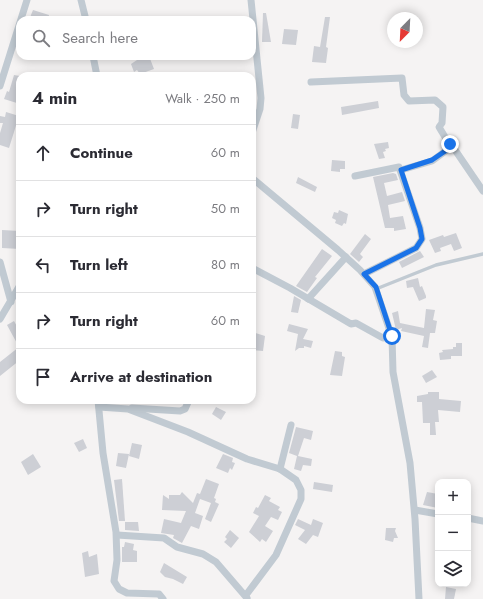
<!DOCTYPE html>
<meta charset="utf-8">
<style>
body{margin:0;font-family:Jost,sans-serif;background:#f7f7f7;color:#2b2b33}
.controls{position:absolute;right:12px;bottom:12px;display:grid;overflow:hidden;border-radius:8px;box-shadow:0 2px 10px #0003}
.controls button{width:36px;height:36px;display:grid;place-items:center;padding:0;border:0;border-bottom:1px solid #e1e1e2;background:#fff;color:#2b2b33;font:20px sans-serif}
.compass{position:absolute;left:387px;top:12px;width:36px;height:36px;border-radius:50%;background:#fff;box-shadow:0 2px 10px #0003;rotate:204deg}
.stop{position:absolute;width:12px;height:12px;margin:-9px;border:3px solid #1a73e8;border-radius:50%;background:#fff}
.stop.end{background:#1a73e8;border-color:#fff;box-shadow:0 1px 4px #0008}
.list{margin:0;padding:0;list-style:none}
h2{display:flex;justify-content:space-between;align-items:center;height:52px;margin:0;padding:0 16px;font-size:17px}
h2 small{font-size:13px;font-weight:400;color:#7c7c81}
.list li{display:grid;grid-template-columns:26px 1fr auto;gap:12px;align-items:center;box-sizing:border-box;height:56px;padding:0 16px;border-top:1px solid #e1e1e2}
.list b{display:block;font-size:15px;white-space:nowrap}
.list em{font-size:13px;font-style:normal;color:#7c7c81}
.icon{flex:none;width:22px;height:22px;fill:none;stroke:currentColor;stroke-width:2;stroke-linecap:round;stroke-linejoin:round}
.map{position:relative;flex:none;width:483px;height:599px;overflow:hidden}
.search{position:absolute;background:#fff;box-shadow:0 2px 10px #0003;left:16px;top:16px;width:240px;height:44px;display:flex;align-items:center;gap:10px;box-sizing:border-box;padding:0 14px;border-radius:12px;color:#7c7c81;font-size:15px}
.panel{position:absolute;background:#fff;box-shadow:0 2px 10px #0003;left:16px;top:72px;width:240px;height:332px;border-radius:12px}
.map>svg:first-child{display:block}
.building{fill:#cdcfd5}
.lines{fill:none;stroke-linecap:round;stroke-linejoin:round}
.service{stroke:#c1cad2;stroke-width:3.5}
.minor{stroke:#c1cad2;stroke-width:7}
.route{stroke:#1a73e8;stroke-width:5}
</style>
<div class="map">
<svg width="483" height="599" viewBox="0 0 483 599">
<rect width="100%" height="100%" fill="#f5f3f3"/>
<g class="building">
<path d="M33,10L49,15L48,20H29Z"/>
<path d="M263,13H266L271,42H262Z"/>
<path d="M325,17H330L326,47L328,48L326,63L312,62L314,46L320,47Z"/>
<path d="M284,29L298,30L296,45L282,44Z"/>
<path d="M136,56H149L154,69L140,74L137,70L134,72L131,64L137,60Z"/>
<path d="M14,75L20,76V104L4,99L7,91L9,92Z"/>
<path d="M378,101L379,108L342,115L341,107Z"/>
<path d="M6,112L19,116L9,148L0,145V133L3,123H0V116L5,117Z"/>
<path d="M293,114L300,115L298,129L291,128Z"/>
<path d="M388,142L389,148L385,149L386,151L383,152L385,158L379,159L374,144Z"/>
<path d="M332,160L345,161V169H340V172L331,171Z"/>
<path d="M393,173L396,174L398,180L384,183L387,196L402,192L405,201L388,205L390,218L403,216L406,229L394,231V228H385L373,177Z"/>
<path d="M298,177L317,187L315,192L296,183Z"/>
<path d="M339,210L348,214L346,224L344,223L342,226L335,223L336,220L332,218L334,212L338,213Z"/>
<path d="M2,230L20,231V249L2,248Z"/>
<path d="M456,233L462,248L454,251L451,244L440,248L441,251L435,253L429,240L443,235L444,237Z"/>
<path d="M365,234L371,239L360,254L363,257L359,262L350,254Z"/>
<path d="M322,249L332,256L315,277L317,278L307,292L296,286Z"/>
<path d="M420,251L424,257L402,268L399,262Z"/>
<path d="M418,278L420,287L422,286L426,296V298L419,301L413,287L407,288L406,281Z"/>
<path d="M294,296L301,300L298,313L291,312Z"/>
<path d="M426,309L435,310L433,320L437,321L435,333H430L428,348L422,347L424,336L401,331L402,328L396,330L392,313L398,311L400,323L424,328Z"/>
<path d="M14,321L20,332V360L0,376V362L19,347L7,325Z"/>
<path d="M289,324L308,329L303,339L313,341L311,348L304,346V348H299L295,351L298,334L287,331Z"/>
<path d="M252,332L265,336L263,351L252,350Z"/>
<path d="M456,343H462V356H451V359L440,360L439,353L443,352L442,350L453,349V347H456Z"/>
<path d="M335,351L342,352V356L345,357L342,376L330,375Z"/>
<path d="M432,370L437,377L426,383L422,376Z"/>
<path d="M428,392H439V399L461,401L460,412L438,410L439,422H435L436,435H430V423H423L422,402H417V396L428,394Z"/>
<path d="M216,407L226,412L221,420L212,414Z"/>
<path d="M296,427L313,431L311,440L304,438L298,456L312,459L311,466L303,465L301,471L294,469L297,456L289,453Z"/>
<path d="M83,439L87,448L79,452L74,443Z"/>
<path d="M132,443L142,445L139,459L129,456Z"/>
<path d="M118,453L129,454L126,468L116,466Z"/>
<path d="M33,454L41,467L28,475L21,462Z"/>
<path d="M223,454L233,458L232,462L235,463L232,470L230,468L228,473L216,468Z"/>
<path d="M122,479L125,521H119L114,480Z"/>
<path d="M206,479L219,484L214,498L216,499L215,502L219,504L211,522L205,519L211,503L200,499L195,513L203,516L199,529L191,526L182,543L173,538L174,535L161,533L164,519L181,523L186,511L162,510L163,495L169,499V495H180L182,492L193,503L197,493L200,494Z"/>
<path d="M314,482L333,485L332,492L313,489Z"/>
<path d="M427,492L438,494V508L423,505Z"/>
<path d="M265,495L271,498L269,501L280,507L278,510L282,512L278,520L271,517L265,526L273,531L266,542L262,539L260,542L249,532L259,516L253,513L256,507L258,508Z"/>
<path d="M298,519L311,525L313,519L323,523L318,537L313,535L306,544L298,539L305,530L295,525Z"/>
<path d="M125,522H138L139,531L125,530Z"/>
<path d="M386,528H396L395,531L398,538H394L393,542L385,540Z"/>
<path d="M230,530L239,538L231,548L224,542L227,539L225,537Z"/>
<path d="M125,542L134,544L133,550L137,551V562H122V547H124Z"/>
<path d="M88,551L89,557L97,554L99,574L85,577L82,553Z"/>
<path d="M164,563L187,577L183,584L173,579L165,577L160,572Z"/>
<path d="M446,587L456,589L454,599H445Z"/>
</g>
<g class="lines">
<path class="service" d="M376,289L436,265L483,254"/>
<g class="minor">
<path d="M81,0L86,20"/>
<path d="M251,0L261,98L260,109L252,133"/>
<path d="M93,56L97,76"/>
<path d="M311,82L402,78L404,95L409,101L435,100L443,107L442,123L439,127L451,147L432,161L401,170"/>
<path d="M0,86L27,0"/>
<path d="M451,144L483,191"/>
<path d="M355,176L399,167L420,228L422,239L416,248L364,274"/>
<path d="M252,178L338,250L360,270L375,287L392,337L393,372L410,463L415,519L419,599"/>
<path d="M0,262L11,302"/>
<path d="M252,268L290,288L351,324L356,323L383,338L392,337"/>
<path d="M308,299L346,257"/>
<path d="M0,319L20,285"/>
<path d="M98,400L103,453L116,532L117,560L114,581L119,589L127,593L159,594L163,599"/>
<path d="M99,407L128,409L188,432L247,459L280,469L296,480L301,490V499L276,555L246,595"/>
<path d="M132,408L180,411L185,409L189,400"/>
<path d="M280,469L291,425"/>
<path d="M415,510L438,514"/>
<path d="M468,518L483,521"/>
<path d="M117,535L164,538L177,547L203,554L216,562L247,598"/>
</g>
</g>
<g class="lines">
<path class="route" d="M392,336L376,287L364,274L416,248L422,239L420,228L401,170L432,160L451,147L450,144"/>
</g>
</svg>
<div class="controls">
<button>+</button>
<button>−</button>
<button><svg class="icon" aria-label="layers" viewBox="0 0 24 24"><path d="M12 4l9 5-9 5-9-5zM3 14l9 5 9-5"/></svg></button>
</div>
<svg class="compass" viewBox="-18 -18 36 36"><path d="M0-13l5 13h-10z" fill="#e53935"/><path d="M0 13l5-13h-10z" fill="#7c7c81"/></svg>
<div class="stop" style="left:392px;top:336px"></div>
<div class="stop end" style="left:450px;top:144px"></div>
<div class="search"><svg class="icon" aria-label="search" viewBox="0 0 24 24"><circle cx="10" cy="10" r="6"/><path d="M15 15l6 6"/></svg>Search here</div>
<section class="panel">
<h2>4 min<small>Walk · 250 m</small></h2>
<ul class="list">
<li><svg class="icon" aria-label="ahead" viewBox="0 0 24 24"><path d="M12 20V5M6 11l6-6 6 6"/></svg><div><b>Continue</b></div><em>60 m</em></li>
<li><svg class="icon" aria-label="right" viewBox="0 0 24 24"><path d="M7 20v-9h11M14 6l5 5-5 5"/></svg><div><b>Turn right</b></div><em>50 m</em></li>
<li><svg class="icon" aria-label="left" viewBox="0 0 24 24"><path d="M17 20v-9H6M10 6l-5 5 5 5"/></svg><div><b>Turn left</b></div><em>80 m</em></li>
<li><svg class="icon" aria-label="right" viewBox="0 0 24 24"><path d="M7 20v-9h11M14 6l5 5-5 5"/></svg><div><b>Turn right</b></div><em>60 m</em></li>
<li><svg class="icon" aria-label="arrive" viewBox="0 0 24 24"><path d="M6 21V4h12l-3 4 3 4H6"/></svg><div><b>Arrive at destination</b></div></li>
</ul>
</section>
</div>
